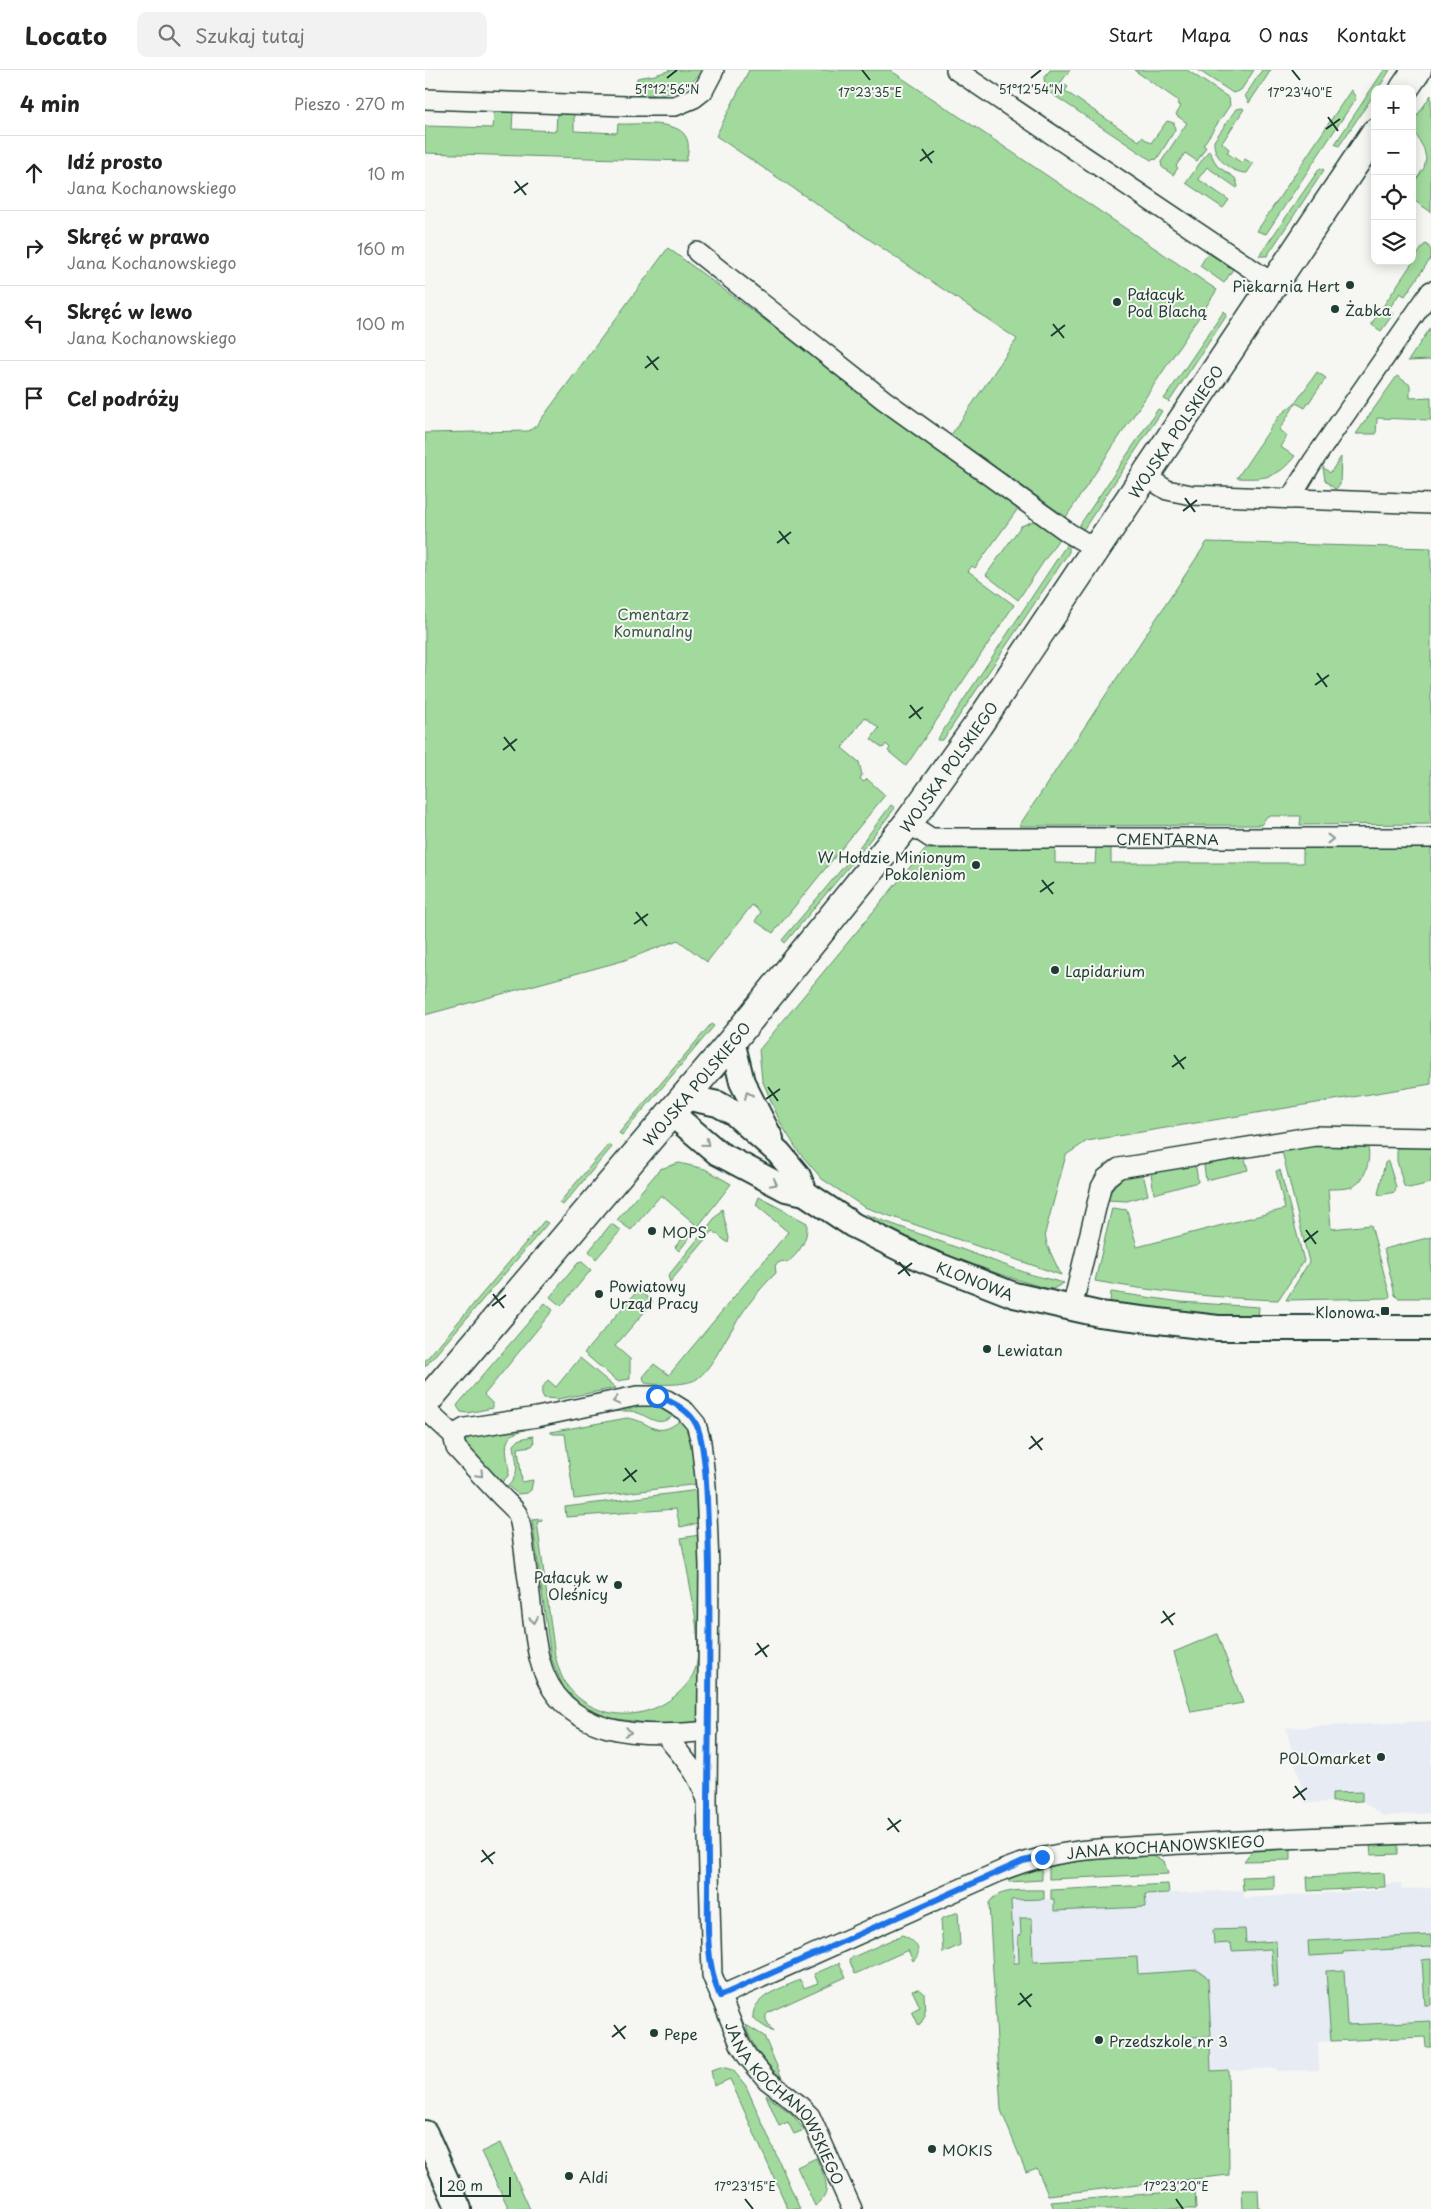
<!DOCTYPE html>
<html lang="pl">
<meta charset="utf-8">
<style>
body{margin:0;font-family:"Playpen Sans",sans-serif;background:#f2f2f2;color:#222}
.controls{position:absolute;right:15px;top:15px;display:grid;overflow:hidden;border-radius:10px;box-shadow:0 2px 12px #0003}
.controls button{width:45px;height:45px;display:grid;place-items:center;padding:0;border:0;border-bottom:1px solid #e0e0e0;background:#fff;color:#222;font:25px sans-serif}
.scale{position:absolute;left:15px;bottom:12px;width:71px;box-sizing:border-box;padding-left:5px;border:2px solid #1f3d34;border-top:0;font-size:14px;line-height:18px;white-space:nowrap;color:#1f3d34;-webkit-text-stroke:4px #f6f6f2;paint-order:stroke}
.stop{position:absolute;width:15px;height:15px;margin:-11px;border:4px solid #1a73e8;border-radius:50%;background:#fff}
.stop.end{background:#1a73e8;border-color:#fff;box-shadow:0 1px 5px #0008}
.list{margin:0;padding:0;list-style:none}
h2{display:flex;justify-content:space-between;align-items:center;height:65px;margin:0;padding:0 20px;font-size:21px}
h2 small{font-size:16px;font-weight:400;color:#767676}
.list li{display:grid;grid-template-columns:32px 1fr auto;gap:15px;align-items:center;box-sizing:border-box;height:75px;padding:0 20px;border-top:1px solid #e0e0e0}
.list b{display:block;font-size:19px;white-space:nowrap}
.list p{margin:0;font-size:16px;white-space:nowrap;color:#767676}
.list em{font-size:16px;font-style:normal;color:#767676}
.icon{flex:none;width:28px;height:28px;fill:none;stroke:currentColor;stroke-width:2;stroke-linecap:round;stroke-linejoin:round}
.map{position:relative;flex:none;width:1006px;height:2139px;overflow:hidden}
header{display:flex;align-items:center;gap:30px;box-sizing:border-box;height:70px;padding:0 25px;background:#fff;border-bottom:1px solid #e0e0e0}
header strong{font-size:24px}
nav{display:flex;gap:28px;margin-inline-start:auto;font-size:18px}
.search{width:350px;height:45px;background:#f2f2f2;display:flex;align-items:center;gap:12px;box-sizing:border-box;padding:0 18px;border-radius:10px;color:#767676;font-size:19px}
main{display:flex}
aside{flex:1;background:#fff}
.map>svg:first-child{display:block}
.built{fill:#e7ebf4}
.green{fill:#a2da9e;stroke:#608c69}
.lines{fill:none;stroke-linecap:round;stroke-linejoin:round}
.minor-casing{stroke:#1f3d34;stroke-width:22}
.tertiary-casing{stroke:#1f3d34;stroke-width:28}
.secondary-casing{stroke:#1f3d34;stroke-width:31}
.minor{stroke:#f6f6f2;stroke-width:19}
.tertiary{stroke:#f6f6f2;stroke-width:24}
.secondary{stroke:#f6f6f2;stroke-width:28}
.oneway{stroke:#8a9a93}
.route{stroke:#1a73e8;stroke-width:6}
.ticks{fill:none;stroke:#1f3d34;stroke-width:2}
.poi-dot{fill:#1f3d34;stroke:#f6f6f2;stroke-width:2}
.labels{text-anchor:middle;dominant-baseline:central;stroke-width:4;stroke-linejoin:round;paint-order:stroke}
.poi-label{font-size:15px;fill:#1f3d34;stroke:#f6f6f2;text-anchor:start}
.street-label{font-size:15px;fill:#1f3d34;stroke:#f6f6f2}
.park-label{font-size:15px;fill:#395c49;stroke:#f6f6f2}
.ticks-label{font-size:12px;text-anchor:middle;fill:#1f3d34;stroke:#f6f6f2;stroke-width:4;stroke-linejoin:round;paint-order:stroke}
</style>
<header>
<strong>Locato</strong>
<div class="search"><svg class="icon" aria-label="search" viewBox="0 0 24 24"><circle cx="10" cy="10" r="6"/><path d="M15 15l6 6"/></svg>Szukaj tutaj</div>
<nav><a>Start</a><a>Mapa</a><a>O nas</a><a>Kontakt</a></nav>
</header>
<main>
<aside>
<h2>4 min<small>Pieszo · 270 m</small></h2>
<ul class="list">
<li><svg class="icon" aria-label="ahead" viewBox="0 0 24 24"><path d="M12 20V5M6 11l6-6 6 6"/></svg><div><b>Idź prosto</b><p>Jana Kochanowskiego</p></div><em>10 m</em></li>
<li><svg class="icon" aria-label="right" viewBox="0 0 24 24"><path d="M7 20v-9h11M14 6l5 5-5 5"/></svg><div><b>Skręć w prawo</b><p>Jana Kochanowskiego</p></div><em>160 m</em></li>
<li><svg class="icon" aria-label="left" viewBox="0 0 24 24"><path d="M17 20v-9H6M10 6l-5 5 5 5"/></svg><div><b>Skręć w lewo</b><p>Jana Kochanowskiego</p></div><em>100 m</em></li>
<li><svg class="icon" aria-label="arrive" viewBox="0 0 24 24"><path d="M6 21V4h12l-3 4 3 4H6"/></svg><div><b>Cel podróży</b></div></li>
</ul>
</aside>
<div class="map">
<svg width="1006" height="2139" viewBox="0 0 1006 2139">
<rect width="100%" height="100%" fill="#f6f6f2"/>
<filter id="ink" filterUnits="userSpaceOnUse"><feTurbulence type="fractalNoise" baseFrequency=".02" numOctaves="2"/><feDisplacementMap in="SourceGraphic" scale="10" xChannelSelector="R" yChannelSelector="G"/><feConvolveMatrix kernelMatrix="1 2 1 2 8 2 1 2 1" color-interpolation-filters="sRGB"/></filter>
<g filter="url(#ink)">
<g class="built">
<path d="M1006,1651V1743L959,1746L937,1731L881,1733L861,1658Z"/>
<path d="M976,1813L977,1819L1006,1818V1977L1000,1967L893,1972L894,2000L852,2001L851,1998L769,2002L628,2118L571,1831L818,1820L819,1828L959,1820L960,1814Z"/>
</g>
<g class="green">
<path d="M246,0H276C263,26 236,25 211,25L212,8L230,5Z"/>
<path d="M324,0H465L792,220L641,447L526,365L592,269L291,66Z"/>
<path d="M625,0H645L636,12L643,17L640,21L714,71L717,67L726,73L742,51L749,53L750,60L732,89L726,90L621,20L619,8Z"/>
<path d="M709,0H762L804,28L805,35L778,75L781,77L772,91L760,83L751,96L753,98L748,105L737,97L736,92L762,53L751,45L756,36L752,34L754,31Z"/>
<path d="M773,0H829L816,20L808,23Z"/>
<path d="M837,0H846L824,33L820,26Z"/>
<path d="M959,0H965L953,19H950V23L914,76L910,74Z"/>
<path d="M926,20L931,28L841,164L832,161Z"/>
<path d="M1006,25V142L987,129V116L999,98L1001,89L999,79L987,57L992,46Z"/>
<path d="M817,38L819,39L797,73L804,79L802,83L817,93L820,89L828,94L822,103C806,103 788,88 789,71L811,39Z"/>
<path d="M88,41L87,59L131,61L132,43L149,44V61L192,63L193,54C210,55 252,49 261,67C265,74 263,83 261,91L0,83V56L68,58L69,42Z"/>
<path d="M784,80L792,96L810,108L813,116L812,118L782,97L773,109L804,130L798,138L761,113Z"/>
<path d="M895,98L899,100L842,186H834Z"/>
<path d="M1002,174L1006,180V188L980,226L975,223L963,240L968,244L956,261L947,255V253L999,175Z"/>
<path d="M243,178L591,437L592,440L550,498L547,496L543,501L589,535L481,696L463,681L465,678L461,674L458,678L446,669L454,658L440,647L417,678L434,692L437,705L435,709L439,712L442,709L460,725L348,863L330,851L336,842L327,835L282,892L253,870L197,891L0,945V363L104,361L112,355Z"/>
<path d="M783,183L808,199L799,213L775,196Z"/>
<path d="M799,241L802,245L744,332L739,329Z"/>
<path d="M1006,257V290L983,291Z"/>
<path d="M892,302L901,308L880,338L871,333L854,360L862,366L855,377L870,386C852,409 839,409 812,408L854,346L871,332Z"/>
<path d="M972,306L985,315V328L1006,327V350L952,348L951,364H931Z"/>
<path d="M733,339L737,341L658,460L652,459Z"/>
<path d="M916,387L915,415L910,419L900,410L898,397L905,403Z"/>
<path d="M611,450L635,467L593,530L561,505L596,456Z"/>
<path d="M782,472L1006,478V754L875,755L876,746H842L836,755L594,756Z"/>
<path d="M642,474L644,476V482L518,670H512Z"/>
<path d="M466,735L470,738L430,789L360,873L357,870L426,788Z"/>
<path d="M878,777H1006V1014L662,1071L641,1085L620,1163L622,1175L636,1205L439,1137L397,1109L373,1081L356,1054L337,1010L334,980L500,779L630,778V793L670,794L671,778H686V793H878Z"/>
<path d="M286,954L289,956L197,1065L194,1063Z"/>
<path d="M184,1074L187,1077L138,1135L134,1133Z"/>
<path d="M892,1074L940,1075L943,1078C946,1090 940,1112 927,1117C920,1119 910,1119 903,1119L906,1159L946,1155L965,1226L963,1228L861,1230L884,1192L857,1081Z"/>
<path d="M974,1075L1006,1077V1113L984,1118L979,1116L972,1091V1079Z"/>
<path d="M817,1086L820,1089L823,1100L781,1110L779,1096L782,1091Z"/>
<path d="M963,1091L971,1117L970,1122L956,1125L953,1124L960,1093Z"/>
<path d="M254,1093L280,1099L306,1114L254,1181L250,1177L270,1154L236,1125L206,1160L192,1150L235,1099Z"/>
<path d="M766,1094L771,1098L773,1112L729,1124L726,1103L728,1099Z"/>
<path d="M717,1100L723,1125L702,1131L682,1130C690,1112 698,1105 717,1100Z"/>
<path d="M855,1100L879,1191L853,1230C792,1228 731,1222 670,1211L687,1138L702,1140L712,1177L860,1139L851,1101Z"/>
<path d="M334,1127L382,1153C383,1170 375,1182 362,1193L357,1191L350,1195L351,1203C332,1221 317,1242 304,1264C296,1277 285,1299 273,1308C264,1316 231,1315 220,1313L218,1307L229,1294L244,1305L363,1162L331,1135Z"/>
<path d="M297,1139L304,1168L303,1173L288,1161L245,1212L243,1206Z"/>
<path d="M440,1144L607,1205L639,1213L628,1219L620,1218C557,1200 496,1177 440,1144Z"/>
<path d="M119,1151L123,1153L0,1297V1291Z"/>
<path d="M186,1154L196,1160L171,1189L164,1181Z"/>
<path d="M1006,1167V1228H973L970,1225L959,1179Z"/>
<path d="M157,1192L166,1200L136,1236L125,1227L153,1193Z"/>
<path d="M213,1220L228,1232L190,1276L205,1289V1309L192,1311L159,1283Z"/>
<path d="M686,1222L756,1232L834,1237L833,1248L758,1244L685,1232Z"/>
<path d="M120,1233L128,1240L59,1325L67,1333L68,1338L42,1343L36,1342L32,1336L34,1333Z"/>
<path d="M155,1288L191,1318L133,1329L119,1328C114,1320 118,1317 123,1310L131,1317Z"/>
<path d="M206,1334H231L250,1344C231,1362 223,1342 204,1341C183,1340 150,1350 128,1354L126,1352Z"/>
<path d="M202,1348C227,1351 230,1371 256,1350L265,1362L274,1414L149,1429L140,1364H128L125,1362Z"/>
<path d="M91,1357L100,1360C74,1365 82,1381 84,1401L83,1406L74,1415L38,1373L43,1367Z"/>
<path d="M108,1366L109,1373L107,1376L93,1378L97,1412L108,1410L106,1420L102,1423L93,1424L83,1416C96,1403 91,1392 89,1375L95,1369Z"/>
<path d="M274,1420V1453L255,1457L251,1439L141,1447L140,1437Z"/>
<path d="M117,1449V1451L112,1452L130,1586C133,1596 136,1608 143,1617C167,1647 208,1652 240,1633C253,1625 264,1615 270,1600C280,1574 261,1498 256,1468L274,1465L280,1648L271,1654L237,1655L185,1648L159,1637L139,1619L126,1588L107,1450Z"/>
<path d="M792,1564L818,1633L766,1642L749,1582Z"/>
<path d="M937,1722V1731L907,1732V1723Z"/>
<path d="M973,1774V1784L946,1785L945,1775Z"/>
<path d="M866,1779V1790L819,1791L827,1781Z"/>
<path d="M728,1786L739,1791L743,1804L624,1809V1796L662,1790Z"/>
<path d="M617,1798V1810L584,1812L583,1809Z"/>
<path d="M959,1803L960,1817L883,1821L882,1807Z"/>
<path d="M849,1806V1819L818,1820L817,1807Z"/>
<path d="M743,1814L744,1823L720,1824L721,1837L629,1841V1829H626V1820Z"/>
<path d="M619,1820V1829L586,1830L589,1893H594L593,1866L596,1865L595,1848H607L608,1892L712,1887L713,1904L772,1900L780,1905L783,1909L786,1966L766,1967L767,1976H785L786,2001L803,2000L804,2105L623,2125L612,2098L601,2102L576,2040L564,1833C572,1818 604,1820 619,1820Z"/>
<path d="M533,1842L535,1875L518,1883L516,1849Z"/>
<path d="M820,1859L821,1873L851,1871L853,1917H849L846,1879L807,1881L806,1873L789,1874L788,1860Z"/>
<path d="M477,1865C489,1869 500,1881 488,1891L483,1880L430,1904L424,1889Z"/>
<path d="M1006,1865V1877L918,1882V1884L884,1886L883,1871Z"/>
<path d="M1006,1889V1935H1000L997,1890Z"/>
<path d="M414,1893L421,1907L344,1942L341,1945V1950L348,1962L328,1949C326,1926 358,1918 375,1910L379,1918L393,1913L389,1904Z"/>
<path d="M919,1900L922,1955L1006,1951V1977H1001L1000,1967L906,1971L901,1901Z"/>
<path d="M494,1919L499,1923L500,1946L494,1956L487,1941L495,1937L487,1920Z"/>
<path d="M321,1955L339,1966L357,2008C341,1994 326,1977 321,1955Z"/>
<path d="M296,1997L308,2000L321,2016L375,2139H363L305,2009L289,2016L286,2000Z"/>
<path d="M341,2025L367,2044L379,2060L369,2064L363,2052L354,2056Z"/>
<path d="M75,2073L105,2139H84L56,2082Z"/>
<path d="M391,2088C399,2106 410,2123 390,2136L372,2097Z"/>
<path d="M770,2120L771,2139H734L733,2137L727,2139H629L626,2132Z"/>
<path d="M817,2120H833L834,2139H818Z"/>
</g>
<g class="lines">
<defs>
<g id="minor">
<path d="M531,0L849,214"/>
<path d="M0,29L201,36H250L269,28L278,21L289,0"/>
<path d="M272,182L459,330L644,463L671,479"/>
<path d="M720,406L742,420L766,425L1006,434"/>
<path d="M865,429L888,391L1006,221"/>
<path id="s1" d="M483,753L506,768H1006"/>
<path d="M647,1238L676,1117L681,1108L694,1098L890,1066L1006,1068"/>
<path d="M0,1339L28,1365L31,1378C46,1394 60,1410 75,1425C80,1431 90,1438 93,1445C98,1459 100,1492 103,1509C107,1536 108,1565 115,1591C136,1669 218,1668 283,1661"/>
<path id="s2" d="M28,1365L40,1358L112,1347L212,1326H232L242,1330L260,1341L271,1354L276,1372L281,1416L284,1496L282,1731L287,1905L315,1974L322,1986L342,2010L373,2034L385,2046L427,2139"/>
<path d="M241,1666C256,1685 272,1701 280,1725"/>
<path id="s3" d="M295,1926L578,1800C631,1778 685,1778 741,1775C830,1769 918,1767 1006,1763"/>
</g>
<g id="tertiary">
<path d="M307,971L317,1012L346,1069"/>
<path d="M260,1027L293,1034L309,1043L354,1083L373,1106L380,1123"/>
<path id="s4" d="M246,1043L293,1083L361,1119L380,1123L428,1155L494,1188L589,1225L674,1244L793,1258H1006"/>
<path d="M0,2063L34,2139"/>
</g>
<g id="secondary">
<path d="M979,19L992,0"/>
<path id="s5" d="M0,1333L307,971L483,753L553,655L950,63"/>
</g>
</defs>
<use href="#minor" class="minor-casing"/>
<use href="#tertiary" class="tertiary-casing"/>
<use href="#secondary" class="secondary-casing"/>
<use href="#minor" class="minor"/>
<use href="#tertiary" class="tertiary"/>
<use href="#secondary" class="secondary"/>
</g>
<defs><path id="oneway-chevron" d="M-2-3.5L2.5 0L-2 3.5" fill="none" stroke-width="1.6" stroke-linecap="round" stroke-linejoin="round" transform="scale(1.25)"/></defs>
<g class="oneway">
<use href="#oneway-chevron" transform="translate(905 769)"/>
<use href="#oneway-chevron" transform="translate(323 1025) rotate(-114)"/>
<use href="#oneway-chevron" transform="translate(281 1073) rotate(39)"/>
<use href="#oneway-chevron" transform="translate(349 1113) rotate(28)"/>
<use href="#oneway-chevron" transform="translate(191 1331) rotate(167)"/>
<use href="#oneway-chevron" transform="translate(55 1404) rotate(47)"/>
<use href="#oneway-chevron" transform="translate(109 1550) rotate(81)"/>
<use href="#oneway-chevron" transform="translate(203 1662) rotate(10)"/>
</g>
</g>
<g class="lines" filter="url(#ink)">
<path class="route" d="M232,1326C246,1331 264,1340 271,1354C281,1373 282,1432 283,1455C287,1568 282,1682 283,1795C284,1837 278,1888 295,1926L578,1800L598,1791L617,1787"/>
</g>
<path class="ticks" d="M437,0L445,10M867,0L875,10M242,8L252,0M606,8L616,0M903,47L913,61M901,59L915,49M497,79L507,93M495,91L509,81M90,111L101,125M89,123L103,113M628,254L639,268M626,266L640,255M222,286L233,300M220,298L234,287M760,428L770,442M758,441L772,430M354,461L364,474M352,473L366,462M892,603L902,617M890,615L904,605M485,635L496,649M484,648L498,637M79,667L90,681M78,680L92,669M617,810L628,824M615,822L629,812M211,842L222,856M209,854L223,844M749,985L759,999M747,997L761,987M343,1017L353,1031M341,1029L355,1019M881,1160L891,1174M879,1172L893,1161M474,1192L485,1206M473,1204L487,1193M68,1224L79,1238M67,1236L81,1225M606,1366L617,1380M604,1379L618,1368M200,1398L211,1412M198,1411L212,1400M738,1541L748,1555M736,1553L750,1543M332,1573L342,1587M330,1585L344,1575M870,1716L880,1730M868,1728L882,1718M463,1748L474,1762M462,1760L476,1750M57,1780L68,1794M56,1792L70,1782M595,1923L606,1937M593,1935L607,1924M189,1955L200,1969M187,1967L201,1956M320,2129L328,2139M751,2129L758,2139"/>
<g class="poi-dot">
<circle cx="925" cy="215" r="5"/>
<circle cx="692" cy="232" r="5"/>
<circle cx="910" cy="239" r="5"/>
<circle cx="551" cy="795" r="5"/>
<circle cx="630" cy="900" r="5"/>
<circle cx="227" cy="1161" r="5"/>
<circle cx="174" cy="1224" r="5"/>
<rect x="955" y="1236" width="10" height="10" rx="2.5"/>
<circle cx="562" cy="1279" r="5"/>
<circle cx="193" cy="1515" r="5"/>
<circle cx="956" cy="1687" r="5"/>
<circle cx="229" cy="1963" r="5"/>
<circle cx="674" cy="1970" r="5"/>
<circle cx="507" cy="2079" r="5"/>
<circle cx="144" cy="2106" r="5"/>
</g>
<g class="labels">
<g class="poi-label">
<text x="915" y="215" text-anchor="end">Piekarnia Hert</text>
<text x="702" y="223">Pałacyk<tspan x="702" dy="17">Pod Blachą</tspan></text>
<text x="920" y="239">Żabka</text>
<text x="541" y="786" text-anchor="end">W Hołdzie Minionym<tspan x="541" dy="17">Pokoleniom</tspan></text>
<text x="640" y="900">Lapidarium</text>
<text x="237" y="1161">MOPS</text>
<text x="184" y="1215">Powiatowy<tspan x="184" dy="17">Urząd Pracy</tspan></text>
<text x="950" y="1241" text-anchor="end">Klonowa</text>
<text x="572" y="1279">Lewiatan</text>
<text x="183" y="1506" text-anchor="end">Pałacyk w<tspan x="183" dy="17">Oleśnicy</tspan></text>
<text x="946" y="1687" text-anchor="end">POLOmarket</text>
<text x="239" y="1963">Pepe</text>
<text x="684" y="1970">Przedszkole nr 3</text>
<text x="517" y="2079">MOKIS</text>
<text x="154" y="2106">Aldi</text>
</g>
<g class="street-label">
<text stroke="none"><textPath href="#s5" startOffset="1229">WOJSKA POLSKIEGO</textPath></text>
<text stroke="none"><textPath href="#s5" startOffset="824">WOJSKA POLSKIEGO</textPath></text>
<text stroke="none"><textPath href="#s1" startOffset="264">CMENTARNA</textPath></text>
<text stroke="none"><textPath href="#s5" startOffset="419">WOJSKA POLSKIEGO</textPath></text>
<text stroke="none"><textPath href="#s4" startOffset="350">KLONOWA</textPath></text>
<text stroke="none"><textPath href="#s3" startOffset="475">JANA KOCHANOWSKIEGO</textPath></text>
<text stroke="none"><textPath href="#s2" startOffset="960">JANA KOCHANOWSKIEGO</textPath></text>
</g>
<g class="park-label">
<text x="228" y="543">Cmentarz<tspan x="228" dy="17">Komunalny</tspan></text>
</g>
</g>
<g class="ticks-label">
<text x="606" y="24">51°12'54"N</text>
<text x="242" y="24">51°12'56"N</text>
<text x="445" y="27">17°23'35"E</text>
<text x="875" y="27">17°23'40"E</text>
<text x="320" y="2121">17°23'15"E</text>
<text x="751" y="2121">17°23'20"E</text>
</g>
</svg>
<div class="controls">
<button>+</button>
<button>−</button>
<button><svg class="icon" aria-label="locate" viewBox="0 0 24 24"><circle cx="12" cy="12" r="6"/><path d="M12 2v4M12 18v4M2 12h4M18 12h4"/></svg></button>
<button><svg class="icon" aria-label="layers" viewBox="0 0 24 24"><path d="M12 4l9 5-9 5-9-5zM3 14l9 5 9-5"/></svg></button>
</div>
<div class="scale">20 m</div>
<div class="stop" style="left:232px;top:1326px"></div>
<div class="stop end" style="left:617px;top:1787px"></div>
</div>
</main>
